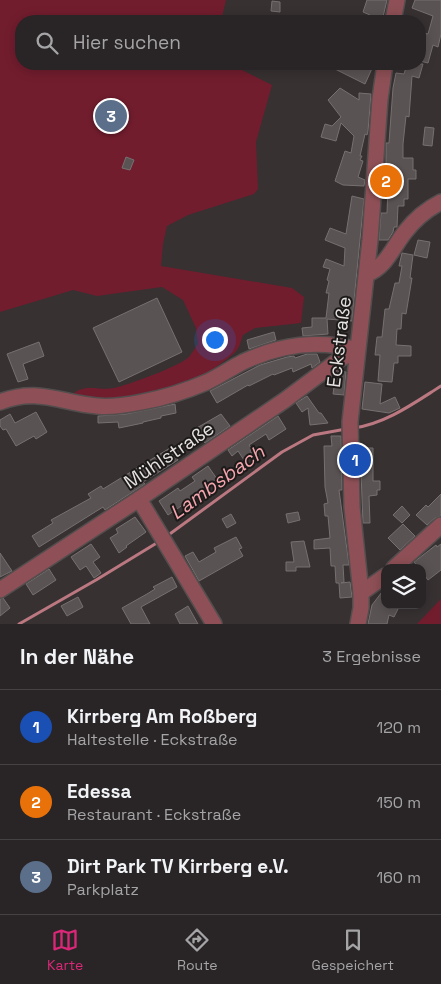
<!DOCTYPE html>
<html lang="de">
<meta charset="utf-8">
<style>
body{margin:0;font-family:"Space Grotesk",sans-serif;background:#312d2e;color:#f1f3f6}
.controls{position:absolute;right:15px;bottom:15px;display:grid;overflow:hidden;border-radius:10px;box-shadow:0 2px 12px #0003}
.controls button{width:45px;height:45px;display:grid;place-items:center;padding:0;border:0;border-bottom:1px solid #454243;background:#292526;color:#f1f3f6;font:25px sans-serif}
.you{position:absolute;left:214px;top:339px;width:18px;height:18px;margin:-12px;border:4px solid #fff;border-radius:50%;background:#1a73e8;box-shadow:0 0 0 8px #1a73e833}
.badge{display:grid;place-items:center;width:32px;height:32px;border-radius:50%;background:#db2777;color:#fff;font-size:16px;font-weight:700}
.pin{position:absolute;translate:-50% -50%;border:2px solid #fff;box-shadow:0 1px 5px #0006}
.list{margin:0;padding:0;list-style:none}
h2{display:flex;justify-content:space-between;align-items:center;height:65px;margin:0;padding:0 20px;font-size:21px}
h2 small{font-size:16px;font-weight:400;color:#a5a5a7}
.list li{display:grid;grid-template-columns:32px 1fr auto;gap:15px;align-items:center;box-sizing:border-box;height:75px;padding:0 20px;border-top:1px solid #454243}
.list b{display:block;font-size:19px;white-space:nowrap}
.list p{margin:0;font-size:16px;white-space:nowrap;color:#a5a5a7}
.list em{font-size:16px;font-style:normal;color:#a5a5a7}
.icon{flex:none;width:28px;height:28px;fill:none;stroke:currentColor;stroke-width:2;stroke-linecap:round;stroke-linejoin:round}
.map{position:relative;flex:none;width:441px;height:624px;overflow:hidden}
.search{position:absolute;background:#292526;box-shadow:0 2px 12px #0003;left:15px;right:15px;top:15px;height:55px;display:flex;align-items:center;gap:12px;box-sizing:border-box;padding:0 18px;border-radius:20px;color:#a5a5a7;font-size:19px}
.sheet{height:290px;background:#292526}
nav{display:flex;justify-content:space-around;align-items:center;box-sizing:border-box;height:70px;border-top:1px solid #454243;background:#292526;font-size:14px;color:#a5a5a7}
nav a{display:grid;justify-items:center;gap:2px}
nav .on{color:#db2777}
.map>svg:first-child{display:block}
.green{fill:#721d2e}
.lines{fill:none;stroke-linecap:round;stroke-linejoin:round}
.stream{stroke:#bc7881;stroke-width:3}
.building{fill:#5a5354;stroke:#767070}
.minor-casing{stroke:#534d4e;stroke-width:18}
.minor{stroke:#8e5056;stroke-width:15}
.labels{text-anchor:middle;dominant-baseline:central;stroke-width:4;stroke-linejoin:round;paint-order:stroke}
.street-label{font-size:19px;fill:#e6e2e2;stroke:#1d1a1a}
.water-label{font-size:20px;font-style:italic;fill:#f5a5ad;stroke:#1d1a1a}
</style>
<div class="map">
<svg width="441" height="624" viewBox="0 0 441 624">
<rect width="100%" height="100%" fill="#373132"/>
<g class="green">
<path d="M0,0H226L221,21H21V64H230L272,85L256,142L258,189L254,194L188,215L167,226L163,244L161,266L292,288L304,297L301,323L255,328L243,335C241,340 240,346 237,350C229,360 195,381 183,386C159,395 94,408 73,394C85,383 100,391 114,388C128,385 180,366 189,357C192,353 195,348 198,344L196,328L183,300L162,287L97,296L73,290L0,312Z"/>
<path d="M441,599V624H417L440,600Z"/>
</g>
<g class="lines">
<g class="stream">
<path d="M354,428C387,423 414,403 441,386"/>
<path d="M167,536L282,452L313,435L346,429"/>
<path d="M19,624L96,580L160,541"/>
</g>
</g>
<g class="building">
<path d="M367,0H387L382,21H367L370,15L363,12Z"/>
<path d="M415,0H441V34L438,47L433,45L428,63L420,61V32L428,34L433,16L412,8Z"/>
<path d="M272,1L280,2V12L271,11Z"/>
<path d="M325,64H374L365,84Z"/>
<path d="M407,64H423L419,78L412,76L409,117L406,116L403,144V158H413V170H416V179H408V199H404V206H398L397,227H394L393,232L388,240H379L381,213H387L388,187H383L384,174H386V143H389L393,88L396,73L404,74Z"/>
<path d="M340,88L359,100V93L371,94L368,131L367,135L365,134L360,156H362L360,160L363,161L358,177L365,180L364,186L343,185L335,181L345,151L351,153L354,136L341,123L336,141L321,137L325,124L332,126L341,117L328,100Z"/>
<path d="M425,127L434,128L432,146L423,145Z"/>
<path d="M126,157L134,160L130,170L122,168Z"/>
<path d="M352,196L364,199L352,321L327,319L328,334L303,336L302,328L312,327V318H326L329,293H326L329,281L327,280L330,269L323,267L326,259L344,266L345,248L325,240L330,228L346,234Z"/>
<path d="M418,240L430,242L427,258L414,255Z"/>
<path d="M402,253L413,255L410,278H412L406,314L402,313L401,329H397L396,345L411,346V356H398V363H394L392,382L378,381L380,355H375L377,337H382L385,309H389L395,283H399L402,266H399Z"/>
<path d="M157,298L182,352L119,382L93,328Z"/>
<path d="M274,332L276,340L249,349L247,340Z"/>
<path d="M39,342L44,356L23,364L28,379L18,382L7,354Z"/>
<path d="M307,354H317L320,362L312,368L311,364L293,372L292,368L274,375L273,374L249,386L248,385L217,403L210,391L260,365L287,357L294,356L295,358Z"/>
<path d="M339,371L346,372L344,395L333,394L336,374Z"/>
<path d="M365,382L382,384L380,404L395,397L400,408L389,413L362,409Z"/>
<path d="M307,396L319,413H321L328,423L310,425L308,408L302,412L296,403Z"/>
<path d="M175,404L176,413L161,416V418L143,422V423L119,428L118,422L98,423V416L126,414Z"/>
<path d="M36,412L47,432L36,439L34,436L16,446L6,429L3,430L0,426V420L10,414L15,423Z"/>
<path d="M221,414L230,426L205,443L195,429Z"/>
<path d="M278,416L286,429L269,440L266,434L249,445L252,449L250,450L252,454L244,460L238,451L232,456L228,450Z"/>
<path d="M331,436H341L342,490H339L349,565H343L344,582L341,583L350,582L352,597L340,598L339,583H336L335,566H331L330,548L314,549V540L330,538L328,516H325L324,504L328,503L325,487L324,446H332Z"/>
<path d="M170,448L178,460L143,482L145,484L105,510L103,507L39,547L32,536L53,523L51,520L91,498L88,494L101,486L103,489Z"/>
<path d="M360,448H373V481H380V490H377V495L369,496L370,523H363Z"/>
<path d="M208,466L217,479L195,494L196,496L168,515L159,501L178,488L180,491L195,481L192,477Z"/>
<path d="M441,494V516L435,518L427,525L416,515L426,505L428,507Z"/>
<path d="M402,506L410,515L402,523L393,515Z"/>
<path d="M298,512L300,520L288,523L286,514Z"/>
<path d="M231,514L236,523L227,528L222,519Z"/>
<path d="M135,517L146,532L126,546L127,547L119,553L110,538L118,533L116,529Z"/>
<path d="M403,524L415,536L400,550L388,538Z"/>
<path d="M236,537L242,548L239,549L243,556L199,581L185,556L193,552L199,562L216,552L214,548Z"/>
<path d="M304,541L310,567H296V571H286V562H294L291,542Z"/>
<path d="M91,544L100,557L93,562L101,573L94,578L86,566L80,570L71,557Z"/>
<path d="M441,544V570L428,580L422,572V568H419L414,562L436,545L437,547Z"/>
<path d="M0,553L12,571L0,577Z"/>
<path d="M49,569L56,580L33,595L26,584Z"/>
<path d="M172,577L177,587L141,607L150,624H131L122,608L147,594L155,589L153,587Z"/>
<path d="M385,588V605H400L394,617L389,615L387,624H368L372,605Z"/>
<path d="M78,597L83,607L67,616L61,606Z"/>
<path d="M3,598L10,608L0,616V599Z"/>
<path d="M188,606L198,624H180L175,614Z"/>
</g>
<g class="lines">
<defs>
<g id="minor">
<path d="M393,21L397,0"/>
<path d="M367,274C386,267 393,247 405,232C415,219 427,209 441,202"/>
<path d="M0,402C37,387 61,403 97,406C111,408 127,405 142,402C164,398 186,391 207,382C220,376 231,368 243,362C279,345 319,339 357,350"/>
<path d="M139,499L214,624"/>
<path d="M394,568L441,525"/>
<path d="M0,590L139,499L285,400L340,359L357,350"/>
<path d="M361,593L385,576"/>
<path d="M358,624L361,608V593L352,507L350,422L370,240L380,99L385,64"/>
</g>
</defs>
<use href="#minor" class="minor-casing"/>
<use href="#minor" class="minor"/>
</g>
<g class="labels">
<g class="street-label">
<text transform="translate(339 342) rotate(-83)">Eckstraße</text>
<text transform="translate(169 455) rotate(-34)">Mühlstraße</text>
</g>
<g class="water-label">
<text transform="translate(217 482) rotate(-36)">Lambsbach</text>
</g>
</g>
</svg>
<div class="controls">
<button><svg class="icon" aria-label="layers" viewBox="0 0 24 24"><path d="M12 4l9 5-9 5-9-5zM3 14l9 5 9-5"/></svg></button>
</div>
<div class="you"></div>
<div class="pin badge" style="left:355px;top:460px;background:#1a4fb4">1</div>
<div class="pin badge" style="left:386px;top:181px;background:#e8710a">2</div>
<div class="pin badge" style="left:111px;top:116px;background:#5c6f8a">3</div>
<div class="search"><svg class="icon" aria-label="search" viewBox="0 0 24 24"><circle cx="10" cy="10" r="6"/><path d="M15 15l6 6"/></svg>Hier suchen</div>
</div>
<section class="sheet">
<h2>In der Nähe<small>3 Ergebnisse</small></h2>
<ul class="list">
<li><span class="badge" style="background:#1a4fb4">1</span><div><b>Kirrberg Am Roßberg</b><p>Haltestelle · Eckstraße</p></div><em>120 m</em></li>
<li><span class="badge" style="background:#e8710a">2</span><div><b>Edessa</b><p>Restaurant · Eckstraße</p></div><em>150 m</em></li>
<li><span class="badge" style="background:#5c6f8a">3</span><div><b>Dirt Park TV Kirrberg e.V.</b><p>Parkplatz</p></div><em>160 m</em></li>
</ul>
</section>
<nav>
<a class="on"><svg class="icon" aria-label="map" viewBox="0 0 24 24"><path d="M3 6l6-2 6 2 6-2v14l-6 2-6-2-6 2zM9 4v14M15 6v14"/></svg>Karte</a>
<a><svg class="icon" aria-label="directions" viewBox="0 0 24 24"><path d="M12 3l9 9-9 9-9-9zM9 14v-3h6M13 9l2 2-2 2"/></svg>Route</a>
<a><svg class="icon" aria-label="saved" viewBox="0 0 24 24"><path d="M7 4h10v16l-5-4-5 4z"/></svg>Gespeichert</a>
</nav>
